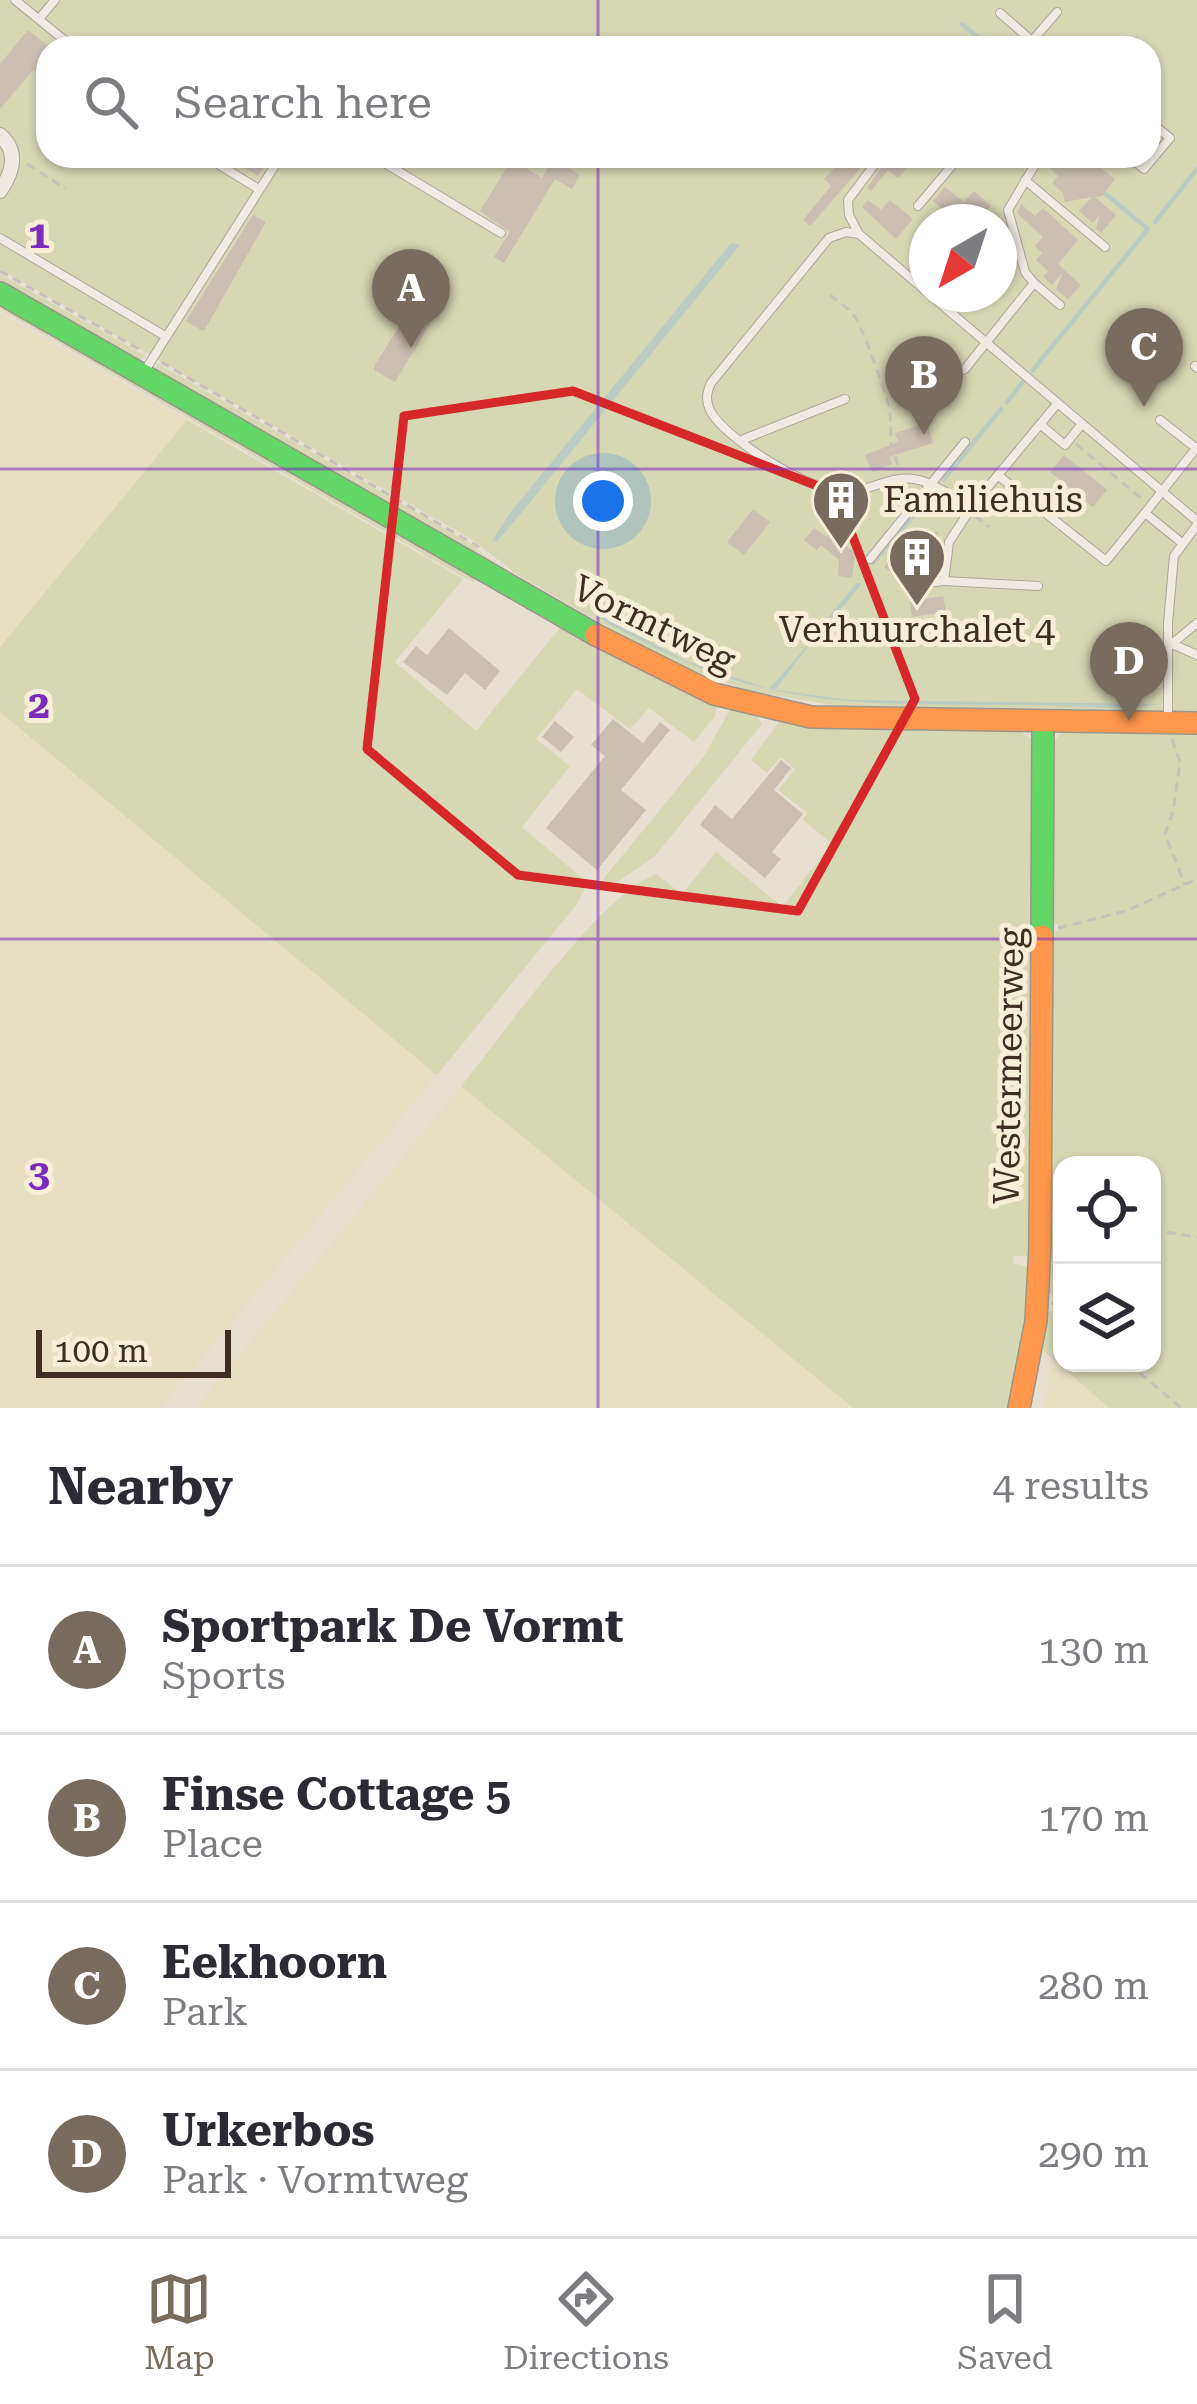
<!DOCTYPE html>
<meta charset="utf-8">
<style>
body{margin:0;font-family:"Roboto Serif",serif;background:#f7f7f7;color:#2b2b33}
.controls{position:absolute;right:36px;bottom:36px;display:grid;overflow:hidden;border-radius:24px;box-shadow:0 3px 9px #0004}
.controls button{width:108px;height:108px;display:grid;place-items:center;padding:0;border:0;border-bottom:3px solid #e1e1e2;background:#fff;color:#2b2b33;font:60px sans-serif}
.compass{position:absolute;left:909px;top:204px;width:108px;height:108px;border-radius:50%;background:#fff;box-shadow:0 3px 9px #0004;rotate:219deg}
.scale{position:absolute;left:36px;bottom:30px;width:195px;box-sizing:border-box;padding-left:12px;border:6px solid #3d2e20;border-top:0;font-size:33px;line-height:42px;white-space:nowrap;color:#3d2e20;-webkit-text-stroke:9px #f7eed8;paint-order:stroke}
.you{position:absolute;left:603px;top:501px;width:42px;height:42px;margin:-30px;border:9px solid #fff;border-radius:50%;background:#1a73e8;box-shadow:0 0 0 18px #1a73e833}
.badge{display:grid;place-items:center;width:78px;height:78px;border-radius:50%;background:#786c5e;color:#fff;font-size:39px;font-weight:700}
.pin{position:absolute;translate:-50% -99px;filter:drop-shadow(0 3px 6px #0008)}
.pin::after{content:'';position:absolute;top:63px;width:42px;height:36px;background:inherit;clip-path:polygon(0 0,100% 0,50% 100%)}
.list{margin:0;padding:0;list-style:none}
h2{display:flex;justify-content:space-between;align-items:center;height:156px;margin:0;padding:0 48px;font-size:51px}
h2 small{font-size:39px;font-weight:400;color:#7c7c81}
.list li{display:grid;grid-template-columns:78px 1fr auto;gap:36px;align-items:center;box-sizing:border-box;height:168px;padding:0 48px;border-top:3px solid #e1e1e2}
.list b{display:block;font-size:45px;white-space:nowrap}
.list p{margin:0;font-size:39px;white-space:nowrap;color:#7c7c81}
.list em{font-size:39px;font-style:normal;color:#7c7c81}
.icon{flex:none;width:66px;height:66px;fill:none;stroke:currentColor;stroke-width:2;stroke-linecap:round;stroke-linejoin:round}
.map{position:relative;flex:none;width:1197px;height:1408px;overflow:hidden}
.search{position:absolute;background:#fff;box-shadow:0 3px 9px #0004;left:36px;right:36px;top:36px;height:132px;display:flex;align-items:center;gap:30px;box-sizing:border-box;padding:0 42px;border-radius:36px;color:#7c7c81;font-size:45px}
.sheet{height:828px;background:#fff}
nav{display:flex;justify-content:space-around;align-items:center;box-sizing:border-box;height:168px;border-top:3px solid #e1e1e2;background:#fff;font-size:33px;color:#7c7c81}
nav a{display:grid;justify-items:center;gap:6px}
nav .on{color:#786c5e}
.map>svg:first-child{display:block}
.farmland{fill:#e6dfc2}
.green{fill:#d6d7b3;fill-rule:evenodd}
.water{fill:#bcccc2}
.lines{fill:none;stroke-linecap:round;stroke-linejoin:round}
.stream{stroke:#bcccc2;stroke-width:4.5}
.building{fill:#cbbfb2}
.lane-casing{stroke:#ada599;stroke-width:10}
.street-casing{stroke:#ada599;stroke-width:16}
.fast-casing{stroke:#9c958a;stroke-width:24}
.slow-casing{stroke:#9c958a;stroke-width:24}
.path{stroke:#c8c2b9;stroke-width:3;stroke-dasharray:9 6;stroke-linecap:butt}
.lane{stroke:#efebe3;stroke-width:8}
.street{stroke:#efebe3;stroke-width:14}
.fast{stroke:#63d668;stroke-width:21}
.slow{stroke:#ff974d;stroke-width:21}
.marked{fill:none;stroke:#d62828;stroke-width:9;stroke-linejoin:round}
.grid{fill:none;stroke:#7b2cbf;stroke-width:3;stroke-opacity:0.55}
.labels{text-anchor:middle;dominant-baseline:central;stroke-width:10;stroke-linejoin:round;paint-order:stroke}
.poi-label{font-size:36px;fill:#3d2e20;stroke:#f7eed8;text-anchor:start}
.street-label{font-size:36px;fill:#3d2e20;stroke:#f7eed8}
.grid-label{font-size:39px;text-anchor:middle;font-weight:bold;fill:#7b2cbf;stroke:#f7eed8;stroke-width:10;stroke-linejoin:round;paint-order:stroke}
</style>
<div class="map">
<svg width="1197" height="1408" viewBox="0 0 1197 1408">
<rect width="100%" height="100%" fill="#e7e0d1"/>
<g class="farmland">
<path d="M0,313L187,420L0,647Z"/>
<path d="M0,712L437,1075L161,1408H0Z"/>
<path d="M461,1086L853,1408H195Z"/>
<path d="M1056,1325L1062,1363L1158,1408H1044Z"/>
</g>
<g class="green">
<path d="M0,0H1197V1408H1109L1038,1346L1042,1315L1055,1309L1056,1298L1043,1289L1048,1218L1057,1216L1045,1204L1050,933L1059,930V926L1047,918L1053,743L1061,733L1062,709L839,706L749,691L694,671L631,640L519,576L471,539L0,269ZM48,48H1149V156H48ZM927,222H999V294H927ZM1062,1165H1152V1363H1062Z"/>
<path d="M0,274L146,356L132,363L0,287Z"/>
<path d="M0,298L477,576L473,582L465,578L0,309Z"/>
<path d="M157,363L470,543L505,572L156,377Z"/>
<path d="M187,420L463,579L395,662L476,731L562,625L717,703L715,716L694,742L649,708L630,729L577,689L536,739L570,766L522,827L588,883L577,904L437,1075L0,712V647Z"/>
<path d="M731,708L752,711L762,724L655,856L609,888L600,889L605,877L704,756Z"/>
<path d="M781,719L1014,728L1033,740L1035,1257L1014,1256L1013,1263L1035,1269L1030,1331L1009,1408H853L461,1086C504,1034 599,896 656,874L682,894L716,852L782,907L832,844L803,820L807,813L778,790L795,769L781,757L767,773L751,760Z"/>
</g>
<g class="water">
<path d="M731,243L740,245L513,523L497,541H492L510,513Z"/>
<path d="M593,611L686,661L769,689L820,631L775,690L849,700L1160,704C1117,711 1067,705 1022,705C877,704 768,711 636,638C622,631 598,620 593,611Z"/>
</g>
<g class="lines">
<g class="stream">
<path d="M962,24L982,41L983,48"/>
<path d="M1155,222L1197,169"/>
<path d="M1032,371L1148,229L1101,190"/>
<path d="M1007,402L1023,382"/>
<path d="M943,480L1001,409"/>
<path d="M873,563L933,492"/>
<path d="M820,631L858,585"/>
</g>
</g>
<g class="building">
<path d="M28,30L48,46V66L40,76L33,70L0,109V64Z"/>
<path d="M224,156H271L258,176Z"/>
<path d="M845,156H871L810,226L803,220L831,186L824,179Z"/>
<path d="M889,156H917L898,178L888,170L871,191L867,188Z"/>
<path d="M1055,156H1085L1115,179L1102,196L1095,197L1116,215L1101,233L1096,229L1100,214L1093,223L1079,211L1092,197L1065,202L1063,193L1052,183L1058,176L1047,165Z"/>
<path d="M512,159L542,178L553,159L580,175L572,189L555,179L504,263L494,257L510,232L480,211Z"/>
<path d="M945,187L964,202L974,191L991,206L976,222H947L952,216L933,201Z"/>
<path d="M868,200L881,210L890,200L913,219L896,239L862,207Z"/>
<path d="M1021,204L1035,216L1043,208L1078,240L1058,264L1081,285L1068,299L1056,289L1063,272L1052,285L1043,277L1048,271L1036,260L1042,253L1035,246L1043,237L1017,213Z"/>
<path d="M253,215L266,222L204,331L201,330L186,321Z"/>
<path d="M416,299L437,312L395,382L374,370L375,365Z"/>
<path d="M927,423L933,443L889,457L892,464L872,472L865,455L898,442L895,433Z"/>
<path d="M1064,455L1107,490L1093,507L1050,472Z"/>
<path d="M753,509L770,522L744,555L727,542Z"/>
<path d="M814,528L826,537L829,533L855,553L852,578L838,576L839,560L821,545L817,550L804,540Z"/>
<path d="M938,532V561H911L897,577L884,567L913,533Z"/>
<path d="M943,596L946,612L912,617L910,601Z"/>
<path d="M449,628L500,671L485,690L465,673L447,695L403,662L416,646L427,655Z"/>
<path d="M613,719L643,743L660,722L670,730L621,790L646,810L597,870L546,828L605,756L591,745Z"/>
<path d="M555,721L574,737L561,752L542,737Z"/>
<path d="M781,760L791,768L774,790L803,814L772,852L781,859L765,878L700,825L715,805L732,819Z"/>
</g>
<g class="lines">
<defs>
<g id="lane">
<path d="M15,0L74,48"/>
<path d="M1000,13L1040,48"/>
<path d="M39,19L55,0"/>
<path d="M1026,48L1057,12"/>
<path d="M1130,48L1135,42"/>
<path d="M205,156L257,188"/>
<path d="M373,156L501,233"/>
<path d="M1128,156L1144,169L1170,138L1149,121"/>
<path d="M1025,180L1105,247"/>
<path d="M918,206L960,156"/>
<path d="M859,234L849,215L848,200L881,156"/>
<path d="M0,238L165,336"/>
<path d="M1034,283L1060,305"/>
<path d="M927,292L859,234L846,232L829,238L711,383C707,392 705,400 710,410C723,438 810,491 842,492C867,493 891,475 914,479C935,482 952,499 973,505L1057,404"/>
<path d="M929,294L1197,521"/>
<path d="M1195,366L1197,368"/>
<path d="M144,372L281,156"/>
<path d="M912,392L965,369L1034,283L1025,272L1008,210L1036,163"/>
<path d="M1160,420L1196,448"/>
<path d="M1041,425L1065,445L1081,425"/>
<path d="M744,439L845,399"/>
<path d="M1000,477L1106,561L1145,513L1182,543"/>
<path d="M973,505L949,542L944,581L1038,586"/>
<path d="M1145,513L1197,447"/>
<path d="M870,559L965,442"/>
<path d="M926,583L944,581"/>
<path d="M1170,643L1197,655"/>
<path d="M1173,643L1197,623"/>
<path d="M1168,719V623L1174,556L1197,525"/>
</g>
<path id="street" d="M0,135C19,152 13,172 0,191"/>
<g id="fast">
<path d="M0,293L596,635"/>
<path d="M1042,936L1043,723"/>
</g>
<g id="slow">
<path d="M596,635L714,694L811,717L1197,723"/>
<path d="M1019,1408L1036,1321L1040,1246L1042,936"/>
</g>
</defs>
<use href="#lane" class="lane-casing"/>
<use href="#street" class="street-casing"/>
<use href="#fast" class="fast-casing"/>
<use href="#slow" class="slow-casing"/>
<g class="path">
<path d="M27,164L66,189"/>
<path d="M0,271L142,351"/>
<path d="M830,295C837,301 847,307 853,314C862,325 888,397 890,414C892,442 888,441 900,470"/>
<path d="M161,362L479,547"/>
<path d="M1076,444L1142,499"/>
<path d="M975,516L989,527"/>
<path d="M1172,739L1180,762L1173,812L1165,834L1185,885"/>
<path d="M1058,928L1126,911L1197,879"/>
<path d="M1152,1230L1197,1237"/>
<path d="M1052,1303L1062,1309"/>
<path d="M1128,1363L1181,1408"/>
</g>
<use href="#lane" class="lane"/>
<use href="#street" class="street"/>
<use href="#fast" class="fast"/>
<use href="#slow" class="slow"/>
</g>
<path class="marked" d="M573,391L836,493L915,699L798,911L518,875L367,749L404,416Z"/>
<path class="grid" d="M598,0V48M598,156V1408M0,469H1197M0,939H1197"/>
<defs>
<symbol id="building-pin" viewBox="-11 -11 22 30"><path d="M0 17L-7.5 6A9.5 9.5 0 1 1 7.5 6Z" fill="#786c5e" stroke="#f7eed8"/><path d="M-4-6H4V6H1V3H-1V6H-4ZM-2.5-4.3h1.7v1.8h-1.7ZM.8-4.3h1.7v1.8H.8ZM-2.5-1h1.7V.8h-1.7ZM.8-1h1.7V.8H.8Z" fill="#fff"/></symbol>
</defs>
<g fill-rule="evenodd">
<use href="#building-pin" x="808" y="467" width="66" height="90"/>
<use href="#building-pin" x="884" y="524" width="66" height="90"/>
</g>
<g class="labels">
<g class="poi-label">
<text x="883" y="500">Familiehuis</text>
<text x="917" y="630" text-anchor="middle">Verhuurchalet 4</text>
</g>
<g class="street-label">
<text transform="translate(654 624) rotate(26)">Vormtweg</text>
<text transform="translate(1009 1066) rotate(-89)">Westermeerweg</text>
</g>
</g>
<g class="grid-label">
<text x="39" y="248">1</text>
<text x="39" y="718">2</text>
<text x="39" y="1187">3</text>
</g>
</svg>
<div class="controls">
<button><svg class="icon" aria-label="locate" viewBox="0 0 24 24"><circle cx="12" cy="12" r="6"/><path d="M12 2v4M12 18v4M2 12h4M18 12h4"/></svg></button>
<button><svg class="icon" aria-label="layers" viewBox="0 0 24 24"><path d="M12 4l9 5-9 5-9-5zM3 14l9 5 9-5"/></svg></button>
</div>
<svg class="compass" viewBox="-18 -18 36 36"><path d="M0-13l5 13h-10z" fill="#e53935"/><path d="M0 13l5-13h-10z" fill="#7c7c81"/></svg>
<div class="scale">100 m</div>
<div class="you"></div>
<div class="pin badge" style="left:411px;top:348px">A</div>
<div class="pin badge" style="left:924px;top:435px">B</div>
<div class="pin badge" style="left:1144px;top:407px">C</div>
<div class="pin badge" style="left:1129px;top:721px">D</div>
<div class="search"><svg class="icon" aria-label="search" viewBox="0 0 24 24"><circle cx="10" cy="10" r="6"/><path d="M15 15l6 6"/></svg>Search here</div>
</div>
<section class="sheet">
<h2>Nearby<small>4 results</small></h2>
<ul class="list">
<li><span class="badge">A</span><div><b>Sportpark De Vormt</b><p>Sports</p></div><em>130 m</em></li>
<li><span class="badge">B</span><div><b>Finse Cottage 5</b><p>Place</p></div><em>170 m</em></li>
<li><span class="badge">C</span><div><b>Eekhoorn</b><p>Park</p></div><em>280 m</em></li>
<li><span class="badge">D</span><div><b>Urkerbos</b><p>Park · Vormtweg</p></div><em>290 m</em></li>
</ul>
</section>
<nav>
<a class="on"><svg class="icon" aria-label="map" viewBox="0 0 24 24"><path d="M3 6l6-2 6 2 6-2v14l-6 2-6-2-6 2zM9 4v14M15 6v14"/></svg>Map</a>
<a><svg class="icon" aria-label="directions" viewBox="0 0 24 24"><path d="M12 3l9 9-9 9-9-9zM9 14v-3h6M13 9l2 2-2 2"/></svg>Directions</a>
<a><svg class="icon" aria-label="saved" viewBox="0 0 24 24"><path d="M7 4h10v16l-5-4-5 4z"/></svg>Saved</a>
</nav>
